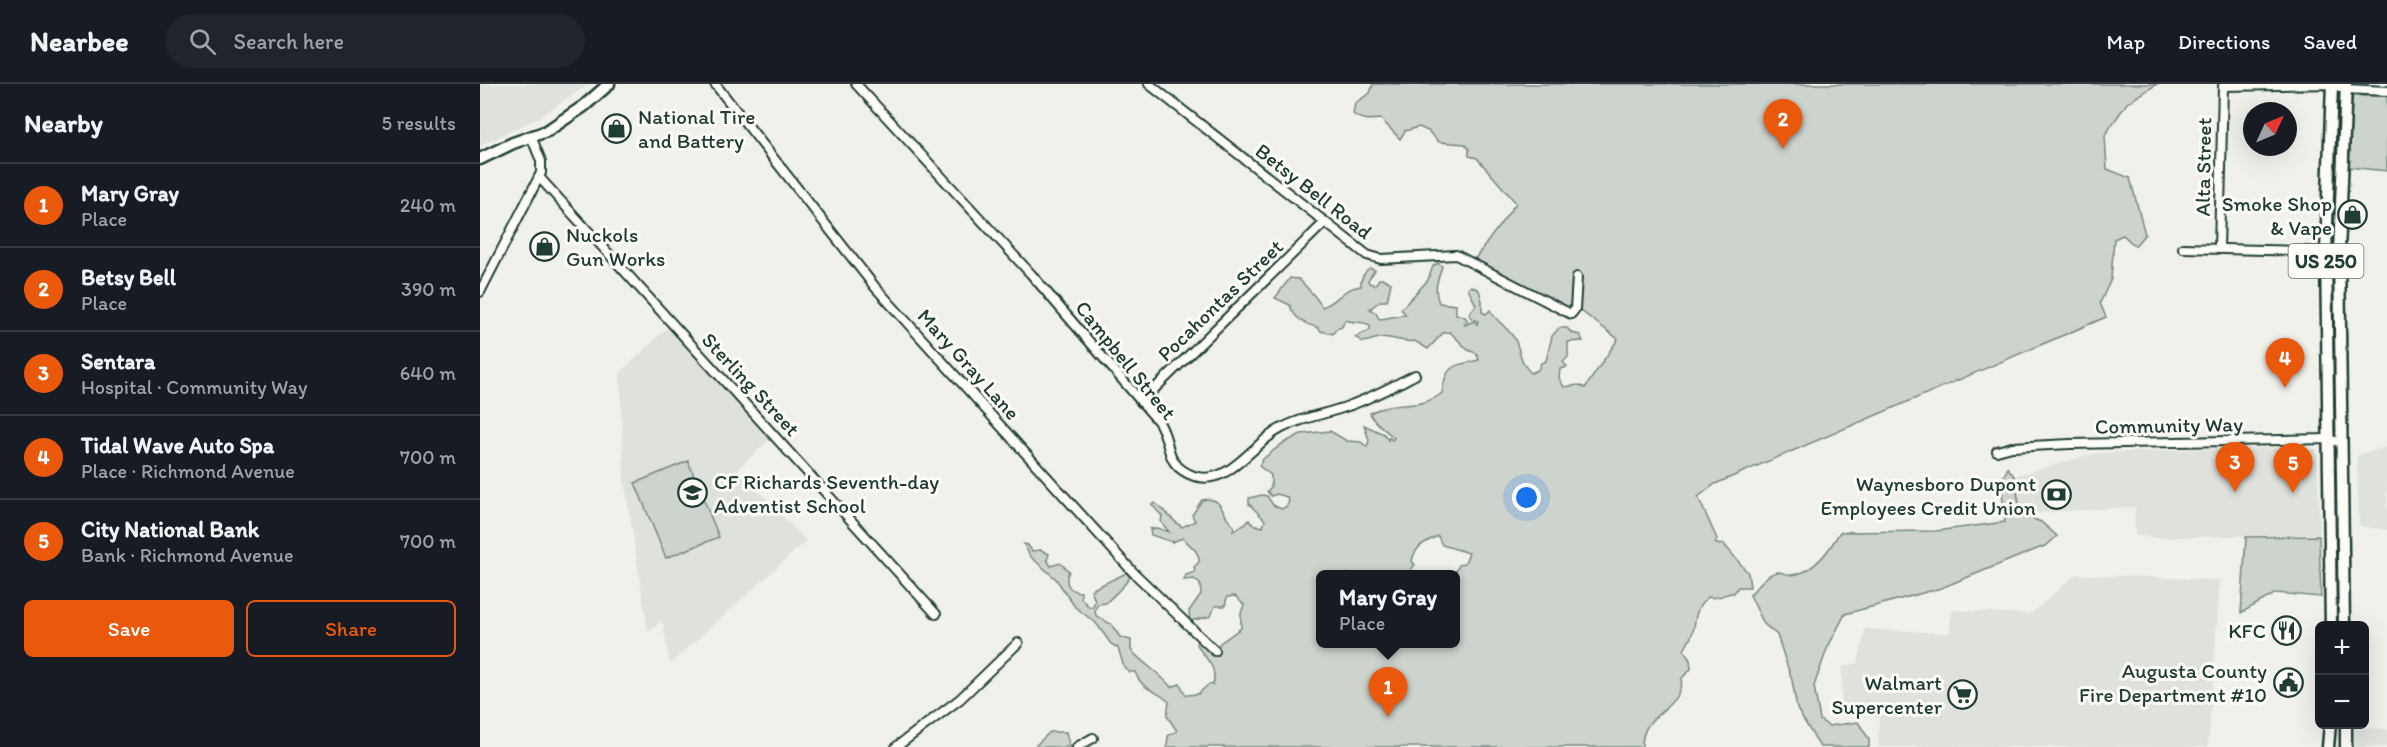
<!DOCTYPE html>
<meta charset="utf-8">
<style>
body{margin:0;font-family:Itim,sans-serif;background:#20242c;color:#f1f3f6}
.controls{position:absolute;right:18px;bottom:18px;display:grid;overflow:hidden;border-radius:9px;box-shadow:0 6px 24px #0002}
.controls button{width:54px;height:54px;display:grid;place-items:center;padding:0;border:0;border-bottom:2px solid #363941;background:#171b24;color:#f1f3f6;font:30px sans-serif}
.compass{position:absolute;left:1763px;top:18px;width:54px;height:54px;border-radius:50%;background:#171b24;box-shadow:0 6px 24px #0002;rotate:46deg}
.you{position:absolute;left:1047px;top:414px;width:21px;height:21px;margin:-15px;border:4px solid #fff;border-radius:50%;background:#1a73e8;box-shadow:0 0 0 9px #1a73e833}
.badge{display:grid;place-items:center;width:39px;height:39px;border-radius:50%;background:#ea580c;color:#fff;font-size:20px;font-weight:700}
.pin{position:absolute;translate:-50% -50px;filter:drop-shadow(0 2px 3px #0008)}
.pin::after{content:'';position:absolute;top:32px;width:21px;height:18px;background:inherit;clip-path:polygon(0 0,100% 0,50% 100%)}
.popup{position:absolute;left:836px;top:486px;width:144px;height:78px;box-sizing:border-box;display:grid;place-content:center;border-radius:9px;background:#171b24;filter:drop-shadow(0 2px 4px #0005);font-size:20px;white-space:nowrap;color:#9ea1a6}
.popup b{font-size:22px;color:#f1f3f6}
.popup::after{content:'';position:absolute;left:50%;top:100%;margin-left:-12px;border:12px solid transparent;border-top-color:#171b24}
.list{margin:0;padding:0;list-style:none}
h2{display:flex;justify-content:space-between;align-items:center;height:78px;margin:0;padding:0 24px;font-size:26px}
h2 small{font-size:20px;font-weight:400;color:#9ea1a6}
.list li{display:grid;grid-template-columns:39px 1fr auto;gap:18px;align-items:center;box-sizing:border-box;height:84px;padding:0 24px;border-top:2px solid #363941}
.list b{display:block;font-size:22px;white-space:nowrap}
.list p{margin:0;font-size:20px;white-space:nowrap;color:#9ea1a6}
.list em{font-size:20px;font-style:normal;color:#9ea1a6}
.actions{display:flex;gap:12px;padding:18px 24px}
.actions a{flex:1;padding:14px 0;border:2px solid #ea580c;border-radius:9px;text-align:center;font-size:21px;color:#ea580c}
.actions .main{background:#ea580c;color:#fff}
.icon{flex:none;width:33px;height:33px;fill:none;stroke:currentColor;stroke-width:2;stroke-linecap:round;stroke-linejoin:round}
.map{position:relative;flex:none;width:1907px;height:663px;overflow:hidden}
header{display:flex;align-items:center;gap:36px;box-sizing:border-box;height:84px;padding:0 30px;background:#171b24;border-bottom:2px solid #363941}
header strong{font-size:28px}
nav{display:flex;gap:33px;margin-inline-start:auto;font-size:21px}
.search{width:420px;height:54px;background:#20242c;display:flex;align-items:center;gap:15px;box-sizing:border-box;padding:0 21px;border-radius:33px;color:#9ea1a6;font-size:22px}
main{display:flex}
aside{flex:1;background:#171b24}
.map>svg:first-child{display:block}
.built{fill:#dfe2dc}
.green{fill:#cdd3cd;stroke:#768880;stroke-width:1.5;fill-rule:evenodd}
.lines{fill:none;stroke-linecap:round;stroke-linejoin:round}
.minor-casing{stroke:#1f3d34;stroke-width:12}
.major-casing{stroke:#1f3d34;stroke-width:15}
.minor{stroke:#fdfcf7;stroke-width:8}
.major{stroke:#fdfcf7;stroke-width:10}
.labels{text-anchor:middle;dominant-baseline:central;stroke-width:6;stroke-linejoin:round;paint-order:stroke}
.shield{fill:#fdfcf7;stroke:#62766e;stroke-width:1.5}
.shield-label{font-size:20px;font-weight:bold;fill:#1f3d34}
.poi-label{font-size:21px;fill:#1f3d34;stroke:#fdfcf7;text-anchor:end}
.street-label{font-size:21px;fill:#1f3d34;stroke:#fdfcf7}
</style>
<header>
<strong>Nearbee</strong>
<div class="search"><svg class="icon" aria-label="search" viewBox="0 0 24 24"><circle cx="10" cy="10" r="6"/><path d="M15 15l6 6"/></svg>Search here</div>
<nav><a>Map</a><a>Directions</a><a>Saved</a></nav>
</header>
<main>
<aside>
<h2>Nearby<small>5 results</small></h2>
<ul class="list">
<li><span class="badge">1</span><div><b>Mary Gray</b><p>Place</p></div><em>240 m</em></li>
<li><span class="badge">2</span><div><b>Betsy Bell</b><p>Place</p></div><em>390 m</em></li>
<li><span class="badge">3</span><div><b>Sentara</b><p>Hospital · Community Way</p></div><em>640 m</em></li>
<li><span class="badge">4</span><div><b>Tidal Wave Auto Spa</b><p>Place · Richmond Avenue</p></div><em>700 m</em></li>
<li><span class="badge">5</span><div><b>City National Bank</b><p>Bank · Richmond Avenue</p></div><em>700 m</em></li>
</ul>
<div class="actions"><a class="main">Save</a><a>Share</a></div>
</aside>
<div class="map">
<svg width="1907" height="663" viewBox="0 0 1907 663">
<rect width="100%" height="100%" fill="#f0f1eb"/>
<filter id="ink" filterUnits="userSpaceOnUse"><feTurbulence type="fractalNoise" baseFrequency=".0167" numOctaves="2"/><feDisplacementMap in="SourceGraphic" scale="12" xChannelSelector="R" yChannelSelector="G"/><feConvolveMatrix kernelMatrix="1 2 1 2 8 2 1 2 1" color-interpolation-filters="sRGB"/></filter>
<g filter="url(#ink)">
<g class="built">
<path d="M0,0H109L58,34L0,62Z"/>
<path d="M188,243L289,356L258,385L326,457L190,580L182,537L168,549L144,395L140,289Z"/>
<path d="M1907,363V446L1879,442L1877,371Z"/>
<path d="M1750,364L1837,365L1840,450L1675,454L1655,451V423L1541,430L1534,392L1616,369Z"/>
<path d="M1596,490L1740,496L1728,663H1398L1399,634L1361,627L1362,583L1378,579L1385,545L1469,549L1472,526L1550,530Z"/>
<path d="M1875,644L1907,645V663H1875Z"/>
</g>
<g class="green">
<path d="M893,0H1677L1647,19L1625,51L1627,85L1650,94L1665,150L1655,162L1643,151L1634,155L1631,195L1620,219L1626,233L1235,400L1218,413L1237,455L1235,459L1240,461L1243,459L1268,489L1270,503H1258L1254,509C1244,508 1242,516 1228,513C1211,528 1218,537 1211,553C1209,558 1206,562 1204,566L1210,576L1211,585L1202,594C1200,629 1161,627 1162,663H687L688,652L697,647L687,632L689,618C676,605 663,608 655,588H649L644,583L638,564L631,560L616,539L595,523L576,495L550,472L544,460L548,461L552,467L561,466L569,470L567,476L571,482L580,479L589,487C584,498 588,507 601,508V514L609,523H613L615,517L611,506L646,489L650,492C647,501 633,511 626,519L618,520L615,526L616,532L631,540L640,553L651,556V566C663,580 679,588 691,603L700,600L706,611L718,610L729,600L733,601C738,578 723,576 716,558L720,557L736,569L740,559L761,544V529L764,521L755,512L747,513L745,522H735L731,532L710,537L709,527L721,510L720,500L714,495L704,496L706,491L715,488L714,483L719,478C720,467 709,461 703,454L692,458L671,451L670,445L677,444L689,448L681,438L682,432L672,421L675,419C685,426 691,436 702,443L715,437L712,431L722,416C744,411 741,432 754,442L753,447L766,440L769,436L772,440L783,443L785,436L769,420V414L782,411L787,412L793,421L801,425L806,423L809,418L807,413L797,410L791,412L787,407L791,403V391L779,382L783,375L802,360L821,350L850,347L867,357L881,358L887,363L889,356L884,341L904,350L908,356L909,353L912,356L914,354C907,347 892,337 890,329C914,315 939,328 962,309C966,280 973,282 999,276L996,269L988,266L970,248L963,249L948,265L935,257C923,260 911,251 899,254C894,255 889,257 883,258L875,253L890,246V241C882,237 873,239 865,236L862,243L856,245L853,250L841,247L837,243C825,241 813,233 810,221L795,214L810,194L819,195C828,206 835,210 842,223C857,219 862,204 881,202C880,195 884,188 890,184L895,186L888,196L889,199L895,201L899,195H904L911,199L907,217H900L890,225L896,229L899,235C908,235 916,231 926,231L921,225L948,196L953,182L958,179L962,182C958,196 953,204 959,219L976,221V230L985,233L988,237L984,239L985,241L994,237L997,240L998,237L991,234L989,230L996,221L988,205L991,202L999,206L1002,217V228L1006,230L1010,226C1015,236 1028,244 1035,255C1040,267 1041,280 1051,289L1058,286L1061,279L1066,277L1072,252L1079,244H1087L1092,249L1100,251L1103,257L1088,258V273L1083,278L1087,283L1080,285L1079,294L1084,303L1099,301L1105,304L1138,255L1097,224H1088L994,176L1036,119L997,74L989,72V65L985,60L959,58L948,47L939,43L925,47L920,55L901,35C891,36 881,37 873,30L875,19L890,9ZM958,452L962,461L989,469L985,479L979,481L974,490H976V560H840V490H933L931,485L935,481L932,477C935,462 945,458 958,452Z"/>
<path d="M1872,12H1907V87L1868,83Z"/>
<path d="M208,377L239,453L186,474L155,399Z"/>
<path d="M1528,384L1534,392L1541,430L1561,438L1577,452L1567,461L1461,504L1365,530L1347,565L1334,602L1340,636L1349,642L1378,638L1389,655V663H1340L1317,625L1312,596L1297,551L1284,540L1270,511C1277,503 1287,489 1298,488C1303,488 1308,491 1312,491C1334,489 1350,465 1360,448L1456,447L1525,438L1521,397Z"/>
<path d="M1839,452L1841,513L1796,509L1761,529L1766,453Z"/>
<path d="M570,648H586L590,663H554Z"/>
</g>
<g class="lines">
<defs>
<g id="minor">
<path d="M235,0L395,203L653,488L735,567"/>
<path d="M376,0L551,190L678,337C693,358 682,381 714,392C747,402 769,365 795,348C817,334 844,331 868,322C891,314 913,302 935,291"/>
<path d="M669,0L887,171L901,175L976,171L1091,230L1095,225L1097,193"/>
<path d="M59,93L456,530"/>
<path d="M1703,164L1859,168"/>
<path d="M1739,165L1743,2L1852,0L1865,5L1907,7"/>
<path d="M0,208L61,89V77L51,52"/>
<path d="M661,318L844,139"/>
<path d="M1517,367L1532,363L1590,360L1848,355L1862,359"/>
<path d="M416,663L480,615L538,559"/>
<path d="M597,663L613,654"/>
</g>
<g id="major">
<path d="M0,75L33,59L67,47L104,22L129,0"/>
<path d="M1851,542L1846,167L1852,0"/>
<path d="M1864,542L1859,168L1866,0"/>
<path d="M1848,663L1850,640"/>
<path d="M1866,663V640"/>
</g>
</defs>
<use href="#minor" class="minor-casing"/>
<use href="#major" class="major-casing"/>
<use href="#minor" class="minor"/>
<use href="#major" class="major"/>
</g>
</g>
<defs>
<symbol id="shop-ring" viewBox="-11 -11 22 22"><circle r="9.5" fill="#fdfcf7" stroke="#1f3d34" stroke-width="1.5"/><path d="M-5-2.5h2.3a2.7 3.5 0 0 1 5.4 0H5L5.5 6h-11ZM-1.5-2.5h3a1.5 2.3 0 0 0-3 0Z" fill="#1f3d34"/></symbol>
<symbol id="school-ring" viewBox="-11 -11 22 22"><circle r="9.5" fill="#fdfcf7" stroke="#1f3d34" stroke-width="1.5"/><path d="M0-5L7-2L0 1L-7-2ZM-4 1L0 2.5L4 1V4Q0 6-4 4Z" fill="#1f3d34"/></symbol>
<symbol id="bank-ring" viewBox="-11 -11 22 22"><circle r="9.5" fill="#fdfcf7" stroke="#1f3d34" stroke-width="1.5"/><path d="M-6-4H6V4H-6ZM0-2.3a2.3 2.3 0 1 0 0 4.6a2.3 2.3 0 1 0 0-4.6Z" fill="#1f3d34"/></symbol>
<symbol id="restaurant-ring" viewBox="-11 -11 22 22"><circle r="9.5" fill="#fdfcf7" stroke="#1f3d34" stroke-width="1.5"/><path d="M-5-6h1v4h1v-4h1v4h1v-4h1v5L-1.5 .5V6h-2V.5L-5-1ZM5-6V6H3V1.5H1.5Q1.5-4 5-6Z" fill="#1f3d34"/></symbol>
<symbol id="civic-ring" viewBox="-11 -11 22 22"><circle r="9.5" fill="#fdfcf7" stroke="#1f3d34" stroke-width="1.5"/><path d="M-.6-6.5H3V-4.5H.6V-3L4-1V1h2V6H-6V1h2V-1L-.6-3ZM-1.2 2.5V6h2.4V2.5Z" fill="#1f3d34"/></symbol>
<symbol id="supermarket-ring" viewBox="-11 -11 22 22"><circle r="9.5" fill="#fdfcf7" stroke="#1f3d34" stroke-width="1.5"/><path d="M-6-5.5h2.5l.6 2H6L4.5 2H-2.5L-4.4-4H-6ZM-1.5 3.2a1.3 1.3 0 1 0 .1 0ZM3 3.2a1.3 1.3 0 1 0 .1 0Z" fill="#1f3d34"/></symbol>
</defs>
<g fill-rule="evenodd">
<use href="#shop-ring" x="120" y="28" width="33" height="33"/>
<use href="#shop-ring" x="1856" y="114" width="33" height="33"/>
<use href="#shop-ring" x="48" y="146" width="33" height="33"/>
<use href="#school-ring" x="196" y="392" width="33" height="33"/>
<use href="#bank-ring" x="1560" y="394" width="33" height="33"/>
<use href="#restaurant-ring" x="1790" y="530" width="33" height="33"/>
<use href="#civic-ring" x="1792" y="582" width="33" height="33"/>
<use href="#supermarket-ring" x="1466" y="594" width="33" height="33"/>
</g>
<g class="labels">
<rect class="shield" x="1808.5" y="160" width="75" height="34" rx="4.5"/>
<g class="shield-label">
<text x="1846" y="177">US 250</text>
</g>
<g class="poi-label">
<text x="158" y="32" text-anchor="start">National Tire<tspan x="158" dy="24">and Battery</tspan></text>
<text x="1852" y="119">Smoke Shop<tspan x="1852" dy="24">&amp; Vape</tspan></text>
<text x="86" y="150" text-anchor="start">Nuckols<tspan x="86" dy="24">Gun Works</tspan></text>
<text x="234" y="397" text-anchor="start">CF Richards Seventh-day<tspan x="234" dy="24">Adventist School</tspan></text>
<text x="1556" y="399">Waynesboro Dupont<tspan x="1556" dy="24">Employees Credit Union</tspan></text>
<text x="1786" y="546">KFC</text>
<text x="1787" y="586">Augusta County<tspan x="1787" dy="24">Fire Department #10</tspan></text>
<text x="1462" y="598">Walmart<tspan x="1462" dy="24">Supercenter</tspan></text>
</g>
<g class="street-label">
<text transform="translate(1723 83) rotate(-89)">Alta Street</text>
<text transform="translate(834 107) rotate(38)">Betsy Bell Road</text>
<text transform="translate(740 216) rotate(-44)">Pocahontas Street</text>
<text transform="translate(646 276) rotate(51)">Campbell Street</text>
<text transform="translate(489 280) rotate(48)">Mary Gray Lane</text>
<text transform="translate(271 300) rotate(47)">Sterling Street</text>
<text transform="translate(1689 341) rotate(-1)">Community Way</text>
</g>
</g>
</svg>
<div class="controls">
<button>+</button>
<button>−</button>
</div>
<svg class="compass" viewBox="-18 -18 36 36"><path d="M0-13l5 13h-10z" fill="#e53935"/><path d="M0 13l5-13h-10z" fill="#9ea1a6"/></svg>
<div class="you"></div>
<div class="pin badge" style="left:908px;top:633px">1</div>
<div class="popup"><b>Mary Gray</b>Place</div>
<div class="pin badge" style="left:1303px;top:65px">2</div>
<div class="pin badge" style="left:1755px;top:408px">3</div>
<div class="pin badge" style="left:1805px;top:304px">4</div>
<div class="pin badge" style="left:1813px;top:409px">5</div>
</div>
</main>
